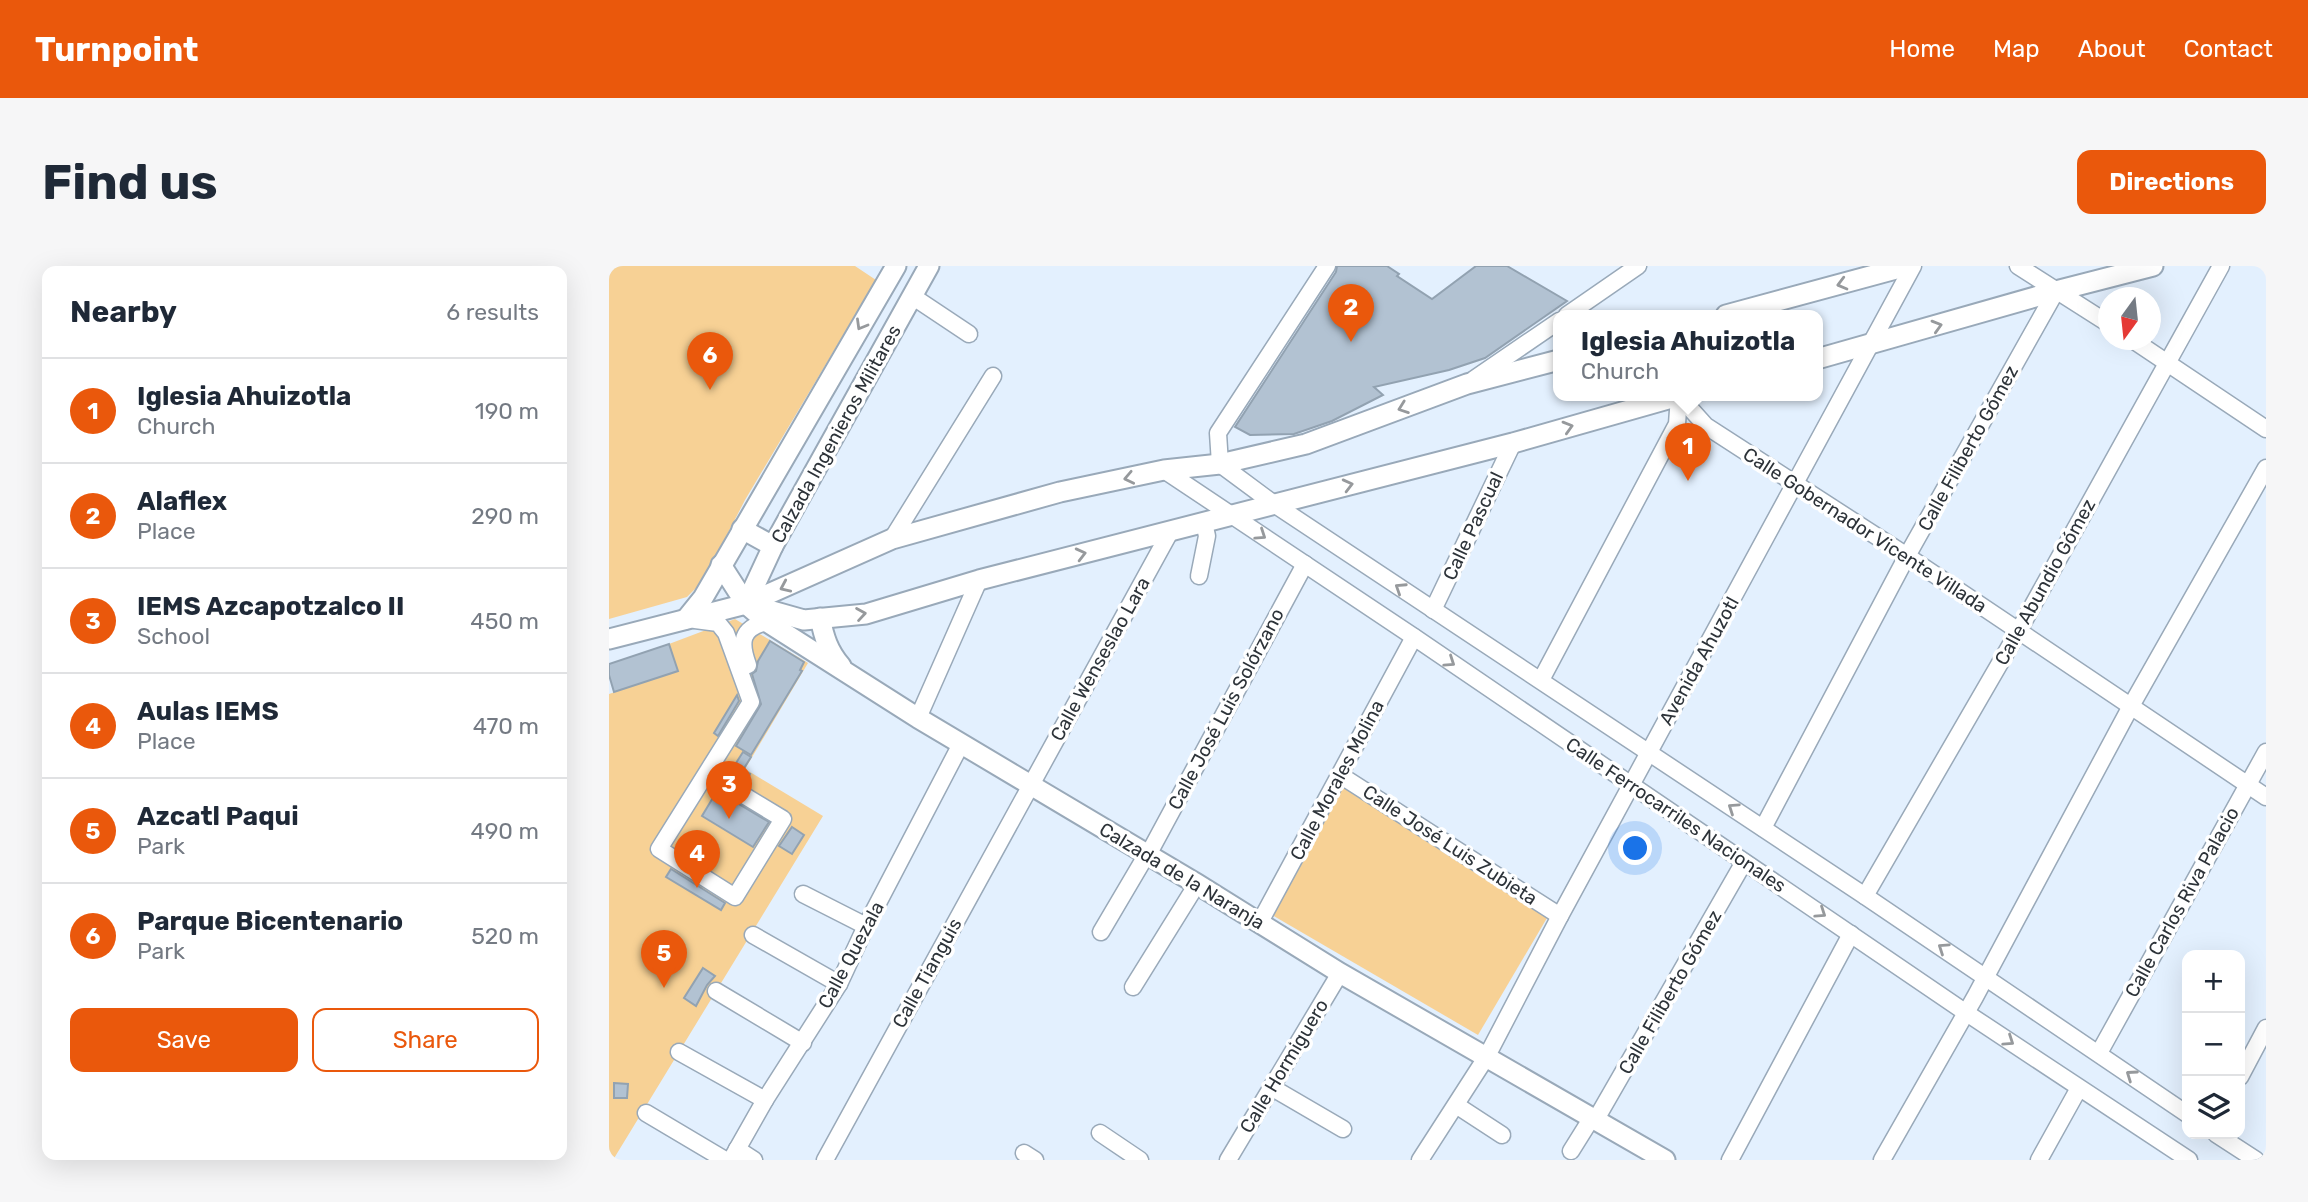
<!DOCTYPE html>
<meta charset="utf-8">
<style>
body{margin:0;font-family:Rubik,sans-serif;background:#f6f6f7;color:#1f2937}
.controls{position:absolute;right:21px;bottom:21px;display:grid;overflow:hidden;border-radius:14px;box-shadow:0 7px 28px #0002}
.controls button{width:63px;height:63px;display:grid;place-items:center;padding:0;border:0;border-bottom:2px solid #e0e1e3;background:#fff;color:#1f2937;font:35px sans-serif}
.compass{position:absolute;left:1489px;top:21px;width:63px;height:63px;border-radius:50%;background:#fff;box-shadow:0 7px 28px #0002;rotate:195deg}
.you{position:absolute;left:1027px;top:583px;width:24px;height:24px;margin:-18px;border:5px solid #fff;border-radius:50%;background:#1a73e8;box-shadow:0 0 0 10px #1a73e833}
.badge{display:grid;place-items:center;width:46px;height:46px;border-radius:50%;background:#ea580c;color:#fff;font-size:23px;font-weight:700}
.pin{position:absolute;translate:-50% -58px;filter:drop-shadow(0 2px 4px #0008)}
.pin::after{content:'';position:absolute;top:37px;width:24px;height:21px;background:inherit;clip-path:polygon(0 0,100% 0,50% 100%)}
.popup{position:absolute;left:944px;top:44px;width:270px;height:91px;box-sizing:border-box;display:grid;place-content:center;border-radius:14px;background:#fff;filter:drop-shadow(0 2px 5px #0005);font-size:23px;white-space:nowrap;color:#747a83}
.popup b{font-size:26px;color:#1f2937}
.popup::after{content:'';position:absolute;left:50%;top:100%;margin-left:-14px;border:14px solid transparent;border-top-color:#fff}
.list{margin:0;padding:0;list-style:none}
h2{display:flex;justify-content:space-between;align-items:center;height:91px;margin:0;padding:0 28px;font-size:30px}
h2 small{font-size:23px;font-weight:400;color:#747a83}
.list li{display:grid;grid-template-columns:46px 1fr auto;gap:21px;align-items:center;box-sizing:border-box;height:105px;padding:0 28px;border-top:2px solid #e0e1e3}
.list b{display:block;font-size:26px;white-space:nowrap}
.list p{margin:0;font-size:23px;white-space:nowrap;color:#747a83}
.list em{font-size:23px;font-style:normal;color:#747a83}
.actions{display:flex;gap:14px;padding:21px 28px}
.actions a{flex:1;padding:16px 0;border:2px solid #ea580c;border-radius:14px;text-align:center;font-size:24px;color:#ea580c}
.actions .main{background:#ea580c;color:#fff}
.icon{flex:none;width:38px;height:38px;fill:none;stroke:currentColor;stroke-width:2;stroke-linecap:round;stroke-linejoin:round}
.map{position:relative;flex:none;width:1657px;height:894px;overflow:hidden;border-radius:14px}
header{display:flex;align-items:center;gap:42px;box-sizing:border-box;height:98px;padding:0 35px;background:#ea580c;color:#fff}
header strong{font-size:33px}
nav{display:flex;gap:38px;margin-inline-start:auto;font-size:24px}
.intro{display:flex;align-items:center;justify-content:space-between;box-sizing:border-box;height:168px;padding:0 42px}
h1{margin:0;font-size:49px}
.button{padding:18px 32px;border-radius:14px;background:#ea580c;color:#fff;font-size:24px;font-weight:700}
main{display:flex;gap:42px;padding:0 42px}
aside{flex:1;background:#fff;border-radius:14px;box-shadow:0 7px 28px #0002}
.map>svg:first-child{display:block}
.green{fill:#f7d195}
.building{fill:#b2c2d2;stroke:#92a2b1;stroke-width:2}
.lines{fill:none;stroke-linecap:round;stroke-linejoin:round}
.minor-casing{stroke:#99a9b9;stroke-width:19}
.major-casing{stroke:#99a9b9;stroke-width:23}
.minor{stroke:#fff;stroke-width:16}
.major{stroke:#fff;stroke-width:19}
.oneway{stroke:#96999c}
.labels{text-anchor:middle;dominant-baseline:central;stroke-width:7;stroke-linejoin:round;paint-order:stroke}
.street-label{font-size:19px;fill:#2d3339;stroke:#fff}
</style>
<header>
<strong>Turnpoint</strong>
<nav><a>Home</a><a>Map</a><a>About</a><a>Contact</a></nav>
</header>
<div class="intro"><h1>Find us</h1><a class="button">Directions</a></div>
<main>
<aside>
<h2>Nearby<small>6 results</small></h2>
<ul class="list">
<li><span class="badge">1</span><div><b>Iglesia Ahuizotla</b><p>Church</p></div><em>190 m</em></li>
<li><span class="badge">2</span><div><b>Alaflex</b><p>Place</p></div><em>290 m</em></li>
<li><span class="badge">3</span><div><b>IEMS Azcapotzalco II</b><p>School</p></div><em>450 m</em></li>
<li><span class="badge">4</span><div><b>Aulas IEMS</b><p>Place</p></div><em>470 m</em></li>
<li><span class="badge">5</span><div><b>Azcatl Paqui</b><p>Park</p></div><em>490 m</em></li>
<li><span class="badge">6</span><div><b>Parque Bicentenario</b><p>Park</p></div><em>520 m</em></li>
</ul>
<div class="actions"><a class="main">Save</a><a>Share</a></div>
</aside>
<div class="map">
<svg width="1657" height="894" viewBox="0 0 1657 894">
<rect width="100%" height="100%" fill="#e3f0fe"/>
<g class="green">
<path d="M0,0H246L267,14L136,234L94,315L78,331L0,353Z"/>
<path d="M126,353L199,397L136,503L214,550L4,894H0V428L68,405L60,378Z"/>
<path d="M733,518L938,652L869,769L663,649Z"/>
</g>
<g class="building">
<path d="M728,0H778L790,8L788,10L823,33L867,0H898L958,35L876,92L840,104L765,121L774,129L723,155L685,168L641,169L626,161L727,6Z"/>
<path d="M161,375L195,396L191,404L193,405L142,489L127,480L152,438L143,408L147,405L149,395Z"/>
<path d="M60,378L69,405L5,426L0,409V398Z"/>
<path d="M128,429L130,435L109,470L105,467Z"/>
<path d="M134,486L142,491L134,504L141,508L136,518L120,508Z"/>
<path d="M108,525L160,556L144,581L93,550Z"/>
<path d="M183,561L195,569L183,588L170,580Z"/>
<path d="M76,576L91,585L86,593L71,584Z"/>
<path d="M62,603L116,637L112,644L57,611Z"/>
<path d="M94,702L106,710L98,719L87,740L75,732Z"/>
<path d="M5,817L19,818L18,832H5Z"/>
</g>
<g class="lines">
<defs>
<g id="minor">
<path d="M718,0L609,167L611,198L665,238L1256,630L1578,848"/>
<path d="M1409,0L1500,58"/>
<path d="M303,30L360,68"/>
<path d="M958,49L1029,0"/>
<path d="M1524,74L1657,163"/>
<path d="M865,113L950,55"/>
<path d="M1070,130L1097,160L1298,290L1657,531"/>
<path d="M555,204L805,371L1356,746L1580,894"/>
<path d="M283,273L384,110"/>
<path d="M590,310L598,270L595,257"/>
<path d="M824,344L904,177"/>
<path d="M86,354L109,357L117,367L142,436L50,583L126,631L174,553L98,507"/>
<path d="M139,399C131,377 131,362 158,356"/>
<path d="M932,414L1068,158L1070,130"/>
<path d="M309,452L370,314"/>
<path d="M731,509L951,650"/>
<path d="M1154,562L1298,290L1447,25"/>
<path d="M539,589L696,298"/>
<path d="M194,628L257,660"/>
<path d="M1256,630L1409,366L1612,0"/>
<path d="M651,656L805,371"/>
<path d="M492,666L538,588"/>
<path d="M144,669L230,718"/>
<path d="M524,721L588,618"/>
<path d="M107,725L194,777"/>
<path d="M70,786L156,834"/>
<path d="M1490,787L1657,486"/>
<path d="M1631,811L1657,762"/>
<path d="M662,821L734,863"/>
<path d="M847,839L893,869"/>
<path d="M37,847L116,894"/>
<path d="M986,855L1135,596"/>
<path d="M491,867L531,894"/>
<path d="M1607,868L1647,894"/>
<path d="M128,883L145,894"/>
<path d="M962,885L982,853"/>
<path d="M415,887L426,894"/>
<path d="M122,894L156,834L230,718L257,660L352,478"/>
<path d="M216,894L561,266"/>
<path d="M619,894L731,707"/>
<path d="M811,894L878,790L951,650L1304,0"/>
<path d="M1121,894L1242,668"/>
<path d="M1273,894L1366,731L1522,440L1657,202"/>
<path d="M1430,894L1470,822"/>
</g>
<g id="major">
<path d="M1117,49L1298,0"/>
<path d="M1208,93L1447,25L1544,0"/>
<path d="M133,263L164,280"/>
<path d="M112,299L137,338L158,356L309,452L588,618L731,707L1056,894"/>
<path d="M137,338L164,280L320,0"/>
<path d="M145,340L195,354L257,348L370,314L904,177L1073,129"/>
<path d="M211,352C215,371 219,385 232,400"/>
<path d="M77,353L94,332L287,0"/>
<path d="M0,373L137,338L283,273L451,226L555,204L611,198L697,178L858,118L950,94"/>
</g>
</defs>
<use href="#minor" class="minor-casing"/>
<use href="#major" class="major-casing"/>
<use href="#minor" class="minor"/>
<use href="#major" class="major"/>
</g>
<defs><path id="oneway-chevron" d="M-2-3.5L2.5 0L-2 3.5" fill="none" stroke-width="1.6" stroke-linecap="round" stroke-linejoin="round" transform="scale(1.75)"/></defs>
<g class="oneway">
<use href="#oneway-chevron" transform="translate(1233 18) rotate(165)"/>
<use href="#oneway-chevron" transform="translate(252 59) rotate(120)"/>
<use href="#oneway-chevron" transform="translate(1328 60) rotate(-16)"/>
<use href="#oneway-chevron" transform="translate(794 142) rotate(160)"/>
<use href="#oneway-chevron" transform="translate(959 161) rotate(-16)"/>
<use href="#oneway-chevron" transform="translate(520 212) rotate(168)"/>
<use href="#oneway-chevron" transform="translate(739 219) rotate(-14)"/>
<use href="#oneway-chevron" transform="translate(652 269) rotate(34)"/>
<use href="#oneway-chevron" transform="translate(472 288) rotate(-14)"/>
<use href="#oneway-chevron" transform="translate(176 321) rotate(156)"/>
<use href="#oneway-chevron" transform="translate(791 322) rotate(-147)"/>
<use href="#oneway-chevron" transform="translate(252 348) rotate(-9)"/>
<use href="#oneway-chevron" transform="translate(841 396) rotate(34)"/>
<use href="#oneway-chevron" transform="translate(1124 542) rotate(-146)"/>
<use href="#oneway-chevron" transform="translate(1212 647) rotate(34)"/>
<use href="#oneway-chevron" transform="translate(1334 682) rotate(-146)"/>
<use href="#oneway-chevron" transform="translate(1400 775) rotate(34)"/>
<use href="#oneway-chevron" transform="translate(1522 809) rotate(-145)"/>
</g>
<g class="labels">
<g class="street-label">
<text transform="translate(227 168) rotate(-61)">Calzada Ingenieros Militares</text>
<text transform="translate(1359 182) rotate(-61)">Calle Filiberto Gómez</text>
<text transform="translate(864 260) rotate(-65)">Calle Pascual</text>
<text transform="translate(1256 264) rotate(33)">Calle Gobernador Vicente Villada</text>
<text transform="translate(1436 316) rotate(-61)">Calle Abundio Gómez</text>
<text transform="translate(491 393) rotate(-61)">Calle Wenseslao Lara</text>
<text transform="translate(1090 395) rotate(-61)">Avenida Ahuzotl</text>
<text transform="translate(617 443) rotate(-62)">Calle José Luis Solórzano</text>
<text transform="translate(728 514) rotate(-62)">Calle Morales Molina</text>
<text transform="translate(1067 549) rotate(34)">Calle Ferrocarriles Nacionales</text>
<text transform="translate(841 579) rotate(33)">Calle José Luis Zubieta</text>
<text transform="translate(573 610) rotate(31)">Calzada de la Naranja</text>
<text transform="translate(1573 636) rotate(-61)">Calle Carlos Riva Palacio</text>
<text transform="translate(242 689) rotate(-62)">Calle Quezala</text>
<text transform="translate(318 707) rotate(-61)">Calle Tianguis</text>
<text transform="translate(1061 726) rotate(-60)">Calle Filiberto Gómez</text>
<text transform="translate(675 800) rotate(-59)">Calle Hormiguero</text>
</g>
</g>
</svg>
<div class="controls">
<button>+</button>
<button>−</button>
<button><svg class="icon" aria-label="layers" viewBox="0 0 24 24"><path d="M12 4l9 5-9 5-9-5zM3 14l9 5 9-5"/></svg></button>
</div>
<svg class="compass" viewBox="-18 -18 36 36"><path d="M0-13l5 13h-10z" fill="#e53935"/><path d="M0 13l5-13h-10z" fill="#747a83"/></svg>
<div class="you"></div>
<div class="pin badge" style="left:1079px;top:215px">1</div>
<div class="popup"><b>Iglesia Ahuizotla</b>Church</div>
<div class="pin badge" style="left:742px;top:76px">2</div>
<div class="pin badge" style="left:120px;top:553px">3</div>
<div class="pin badge" style="left:88px;top:622px">4</div>
<div class="pin badge" style="left:55px;top:722px">5</div>
<div class="pin badge" style="left:101px;top:124px">6</div>
</div>
</main>
